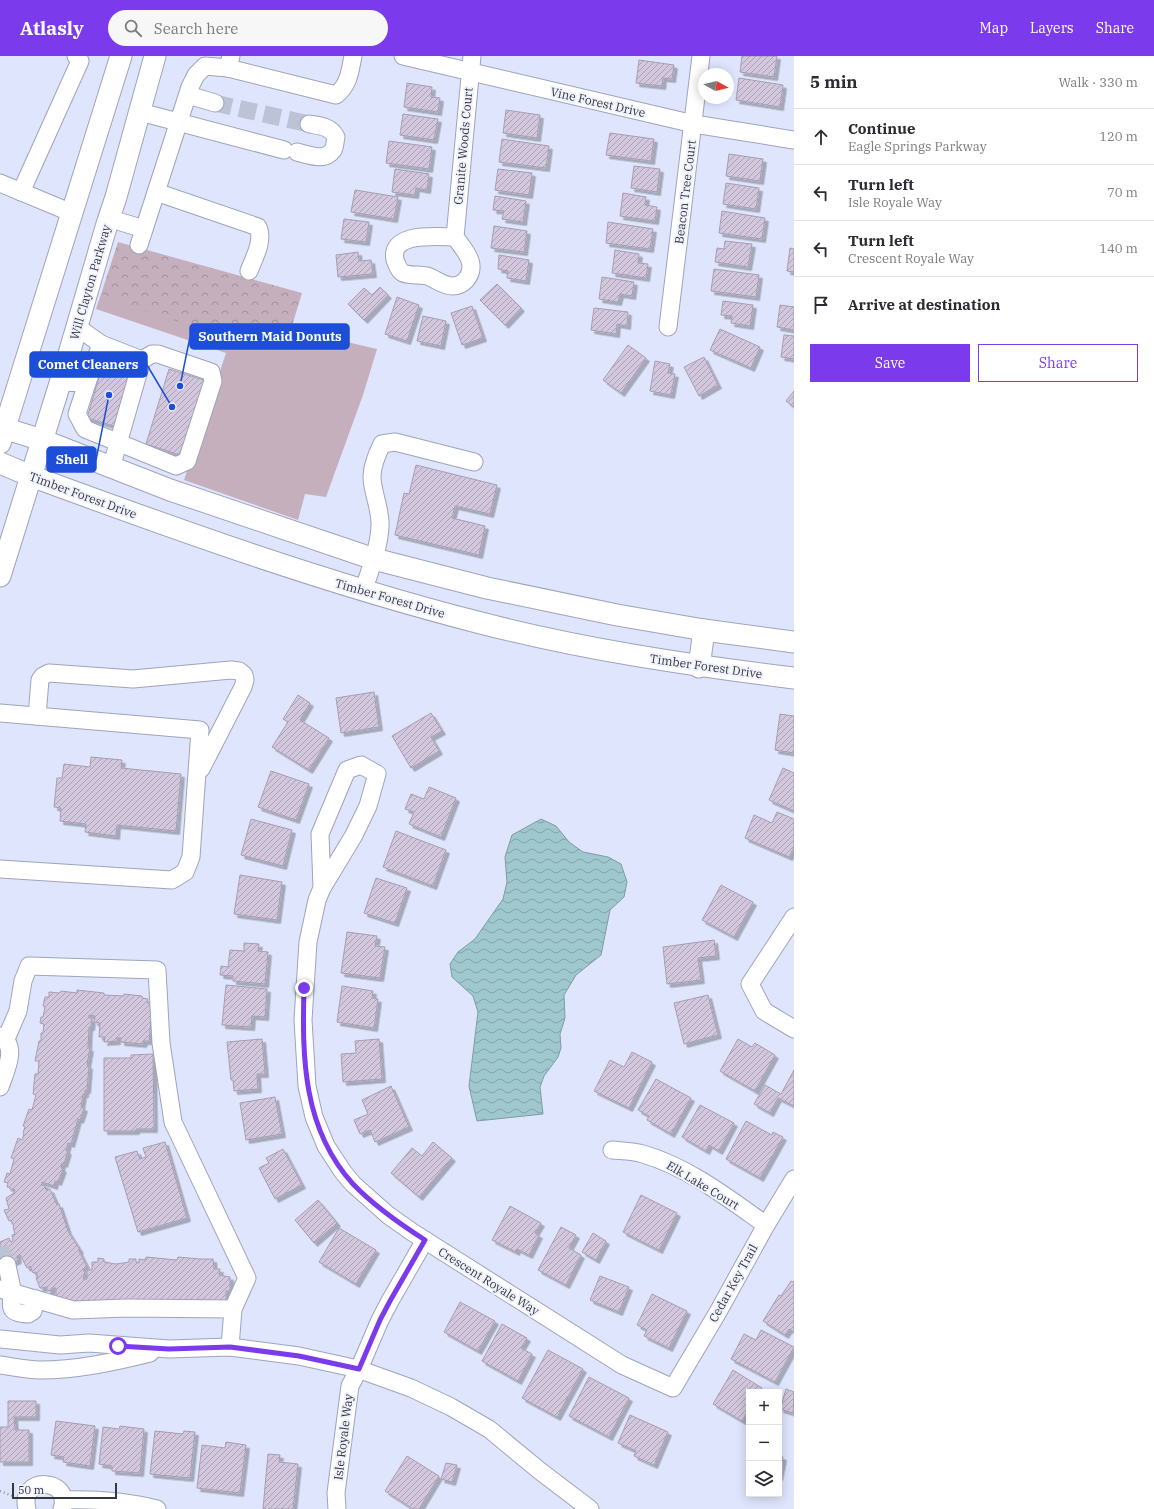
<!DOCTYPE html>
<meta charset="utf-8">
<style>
body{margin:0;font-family:"IBM Plex Serif",serif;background:#f7f7f7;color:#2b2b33}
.controls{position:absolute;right:12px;bottom:12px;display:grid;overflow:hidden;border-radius:0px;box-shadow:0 2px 10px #0003}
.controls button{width:36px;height:36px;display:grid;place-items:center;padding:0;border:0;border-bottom:1px solid #e1e1e2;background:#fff;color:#2b2b33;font:20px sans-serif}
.compass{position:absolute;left:698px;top:12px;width:36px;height:36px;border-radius:50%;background:#fff;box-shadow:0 2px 10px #0003;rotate:98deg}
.scale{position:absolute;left:12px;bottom:10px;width:105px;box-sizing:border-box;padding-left:4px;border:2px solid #353740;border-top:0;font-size:11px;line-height:14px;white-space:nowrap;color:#353740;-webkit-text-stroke:3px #f0f3fc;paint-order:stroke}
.stop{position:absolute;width:12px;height:12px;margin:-9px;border:3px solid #7c3aed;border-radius:50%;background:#fff}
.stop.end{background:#7c3aed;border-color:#fff;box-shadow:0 1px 4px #0008}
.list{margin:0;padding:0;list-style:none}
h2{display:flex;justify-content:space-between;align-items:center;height:52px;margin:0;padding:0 16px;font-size:17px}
h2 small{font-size:13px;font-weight:400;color:#7c7c81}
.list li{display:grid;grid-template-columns:26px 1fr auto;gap:12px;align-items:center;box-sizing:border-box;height:56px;padding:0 16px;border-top:1px solid #e1e1e2}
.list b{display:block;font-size:15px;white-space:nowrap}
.list p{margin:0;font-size:13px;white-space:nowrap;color:#7c7c81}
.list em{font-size:13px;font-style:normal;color:#7c7c81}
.actions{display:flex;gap:8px;padding:12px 16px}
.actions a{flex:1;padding:9px 0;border:1px solid #7c3aed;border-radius:0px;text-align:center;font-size:14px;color:#7c3aed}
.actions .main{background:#7c3aed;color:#fff}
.icon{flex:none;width:22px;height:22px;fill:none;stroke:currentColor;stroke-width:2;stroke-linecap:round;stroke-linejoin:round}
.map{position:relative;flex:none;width:794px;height:1453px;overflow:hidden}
header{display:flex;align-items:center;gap:24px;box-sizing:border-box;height:56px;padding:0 20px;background:#7c3aed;color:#fff}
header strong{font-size:19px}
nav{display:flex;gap:22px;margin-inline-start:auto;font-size:14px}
.search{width:280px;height:36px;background:#f7f7f7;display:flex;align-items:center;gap:10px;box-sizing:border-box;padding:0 14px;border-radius:22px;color:#7c7c81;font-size:15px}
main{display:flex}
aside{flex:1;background:#fff}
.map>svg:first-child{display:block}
.grass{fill:#c6afbd}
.forest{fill:url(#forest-crowns)}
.water{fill:url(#water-waves);stroke:#7f9ca3}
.building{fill:url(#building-hatch);stroke:#a79db2;filter:url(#shadow)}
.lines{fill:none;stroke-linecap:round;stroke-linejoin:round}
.minor-tunnel{stroke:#bdc2d6;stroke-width:17;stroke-dasharray:17 8;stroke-linecap:butt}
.minor-casing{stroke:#9ea4ba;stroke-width:19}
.major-casing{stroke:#9ea4ba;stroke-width:23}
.path{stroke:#8e93a3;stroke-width:2.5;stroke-dasharray:1 3;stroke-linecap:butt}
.minor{stroke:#fff;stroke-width:17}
.major{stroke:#fff;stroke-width:21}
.route{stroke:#7c3aed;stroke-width:5}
.labels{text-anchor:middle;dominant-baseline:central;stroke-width:4;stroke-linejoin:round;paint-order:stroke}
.street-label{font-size:12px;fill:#353740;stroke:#f0f3fc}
.leader{fill:none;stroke:#1d4ed8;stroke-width:1.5}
.callout-dot{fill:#1d4ed8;stroke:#f0f3fc;stroke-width:1.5}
.callout{fill:#1d4ed8;stroke:#1d4ed8;stroke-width:1.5}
.callout-label{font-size:13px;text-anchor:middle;font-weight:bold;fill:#fff}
</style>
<header>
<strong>Atlasly</strong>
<div class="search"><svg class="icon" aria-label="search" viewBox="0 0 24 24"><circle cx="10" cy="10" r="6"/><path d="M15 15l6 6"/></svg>Search here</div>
<nav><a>Map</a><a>Layers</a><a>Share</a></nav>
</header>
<main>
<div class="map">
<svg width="794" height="1453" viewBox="0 0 794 1453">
<defs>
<pattern id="forest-crowns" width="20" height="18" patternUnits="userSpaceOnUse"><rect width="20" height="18" fill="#c6afbd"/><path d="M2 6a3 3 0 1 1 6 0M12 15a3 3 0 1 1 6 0" fill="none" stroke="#a28f9b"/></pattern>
<pattern id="water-waves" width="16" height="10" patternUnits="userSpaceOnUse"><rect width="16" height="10" fill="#9fc8ce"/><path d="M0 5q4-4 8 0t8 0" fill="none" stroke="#82a3a9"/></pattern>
<pattern id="building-hatch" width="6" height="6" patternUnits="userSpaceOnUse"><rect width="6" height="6" fill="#d2c7dd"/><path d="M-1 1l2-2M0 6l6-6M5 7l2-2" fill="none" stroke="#aba2b5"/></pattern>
<filter id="shadow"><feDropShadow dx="3.5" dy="3.5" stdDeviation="0" flood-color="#0004"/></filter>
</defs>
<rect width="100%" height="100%" fill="#dfe5fc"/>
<path class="grass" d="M102,235L218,268L291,273L377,293L363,339L326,441L305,438L298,464L184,424L226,297L96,253Z"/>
<path class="forest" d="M118,186L302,237L291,273L286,278L233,281L212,277L103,241L102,235Z"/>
<path class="water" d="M541,763L556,770L569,786L583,796L608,801L621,808L627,826L624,841L610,854L601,899L576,919L564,939L565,962L560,978L561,992L558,1001L544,1020L540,1031L543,1058L477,1065L469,1030L478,956L473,940L452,921L450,908L458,896L475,883L503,843L507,826L505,801L512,779Z"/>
<g class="building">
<path d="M742,0H777L774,21L740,16Z"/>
<path d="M639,4L674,9L672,23L663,22L662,30L636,27Z"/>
<path d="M739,22L783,29L780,51L736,44Z"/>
<path d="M407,27L432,31L431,41L440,42L438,56L404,51Z"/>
<path d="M506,54L540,59L537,82L503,77Z"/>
<path d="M403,58L438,63L434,84L400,79Z"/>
<path d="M610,77L654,83L651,105L606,99Z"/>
<path d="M502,83L549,90L546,112L499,106Z"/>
<path d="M389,85L432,91L429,113L386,107Z"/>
<path d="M729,98L763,103L760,125L726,120Z"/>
<path d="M634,110L660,113L657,136L631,132Z"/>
<path d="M395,113L429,118L427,134L416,132L415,139L392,136Z"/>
<path d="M498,113L532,117L529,139L495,134Z"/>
<path d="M726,127L759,132L756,153L723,148Z"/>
<path d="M355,134L398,141L394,163L351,156Z"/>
<path d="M623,137L646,141L645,149L657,151L655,165L620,160Z"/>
<path d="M495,140L526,145L523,166L502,163L504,155L493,154Z"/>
<path d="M722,155L765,162L762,183L719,177Z"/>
<path d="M344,163L369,166L366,186L341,183Z"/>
<path d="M608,166L653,173L650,193L606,187Z"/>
<path d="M494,170L527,175L524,196L491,192Z"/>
<path d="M725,185L752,188L748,211L715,206L717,192L724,193Z"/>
<path d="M790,192L794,193V216L787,215Z"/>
<path d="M615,194L639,198L638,207L648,208L646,222L612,217Z"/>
<path d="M358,196L359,205L371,204L373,218L338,221L336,199Z"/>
<path d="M499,199L529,204L526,225L507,222L508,215L498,213Z"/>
<path d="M714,213L759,219L756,241L711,235Z"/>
<path d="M602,221L634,226L632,240L620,238L618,246L599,243Z"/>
<path d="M497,228L521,252L505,269L480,244Z"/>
<path d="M380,231L388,239L364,264L348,248L364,232L372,239Z"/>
<path d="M397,241L419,249L407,285L385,278Z"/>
<path d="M723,245L753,249L750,270L731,267L732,260L721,259Z"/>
<path d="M780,249L794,251V274L777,271Z"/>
<path d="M472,250L483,282L462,289L451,257Z"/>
<path d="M594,252L628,256L627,270L617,268L616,278L591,274Z"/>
<path d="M423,260L446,265L441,290L417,285Z"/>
<path d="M720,273L760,291L751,312L710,294Z"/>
<path d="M784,279L794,280V303L781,301Z"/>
<path d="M628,289L646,302L621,337L603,324Z"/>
<path d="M704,301L718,329L699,340L684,311Z"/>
<path d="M655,305L670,308L668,317L675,318L671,339L650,335Z"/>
<path d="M103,308L130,317L114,370L87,362Z"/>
<path d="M169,313L207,325L183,400L146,388Z"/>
<path d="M794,335V351L786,345Z"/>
<path d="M416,409L497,429L490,458L455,450L452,462L485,470L479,499L395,479L404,437L409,438Z"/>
<path d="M374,636L379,671L341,677L336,642Z"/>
<path d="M298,639L310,647L300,664L329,682L309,714L272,691L288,666L283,663Z"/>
<path d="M431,657L442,675L431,681L439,695L411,712L392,680Z"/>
<path d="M780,658L794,660V697L775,694Z"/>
<path d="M91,701L122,704L121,712L181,718L176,775L117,769L116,780L85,776L86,768L60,765L61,752L54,751L57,722H62L64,708L90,711Z"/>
<path d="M783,712L794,717V755L769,744Z"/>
<path d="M271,715L309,728L296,764L258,751Z"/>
<path d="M429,731L456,742L441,781L409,768L414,756L405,753L411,738L424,743Z"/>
<path d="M777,756L794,763V791L789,801L745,782L754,759L772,767Z"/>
<path d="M251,763L292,774L283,810L241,799Z"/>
<path d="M396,775L446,794L433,830L383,811Z"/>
<path d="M240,819L282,826L277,864L234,858Z"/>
<path d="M376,822L407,832L395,867L364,857Z"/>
<path d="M721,829L753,846L734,881L702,864Z"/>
<path d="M347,876L377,880L375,890L385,891L380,922L341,917Z"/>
<path d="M714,884L716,900L698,902L701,924L667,928L663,891Z"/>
<path d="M244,887L259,888L258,895L268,896L265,928L233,925V920L220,919L221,910L228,911L230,894L244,895Z"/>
<path d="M226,929L267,933L265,961L252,960L251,971L222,969Z"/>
<path d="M342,930L373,935L372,942L378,943L374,972L337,966Z"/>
<path d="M77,934L104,937V939L124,940V938L142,940V942L148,943L147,947H153V965H151L149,985H144L143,988L121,986V982H117V985L104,986L105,981H99L100,967L94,966L95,960L89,959V962H92L91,971H89L88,992H90L87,1009L89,1010L87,1034H85V1038H83L81,1051L84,1052L80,1064L78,1063L71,1088L68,1087L66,1095H68L64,1108L62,1107L61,1112L63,1113L58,1126L55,1125L54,1130L42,1126V1130L44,1128L46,1134L50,1133L57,1149L59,1148L68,1175L80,1194L79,1195L87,1211L83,1214L85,1217L83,1223H87V1214H92V1206H98V1202L104,1203V1206L116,1208L129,1206V1203H136V1206L139,1207V1203L145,1204L146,1201L177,1204L178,1201L200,1203H213L214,1213H220L219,1219L230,1221V1235H226V1245L202,1250V1244L197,1243L196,1246L93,1253L56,1245V1232H53L51,1235L47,1234V1231L42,1232H40L36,1222L38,1221L36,1216L33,1217L30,1210L27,1212L20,1199L17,1200L18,1204L0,1212V1186L9,1182L11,1186L13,1185L12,1179L15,1178L13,1171L14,1170L11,1164L9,1165L4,1154L9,1153L6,1142L14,1137L15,1134L7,1131L8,1127L4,1126L7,1117L10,1118L14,1103L11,1102L18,1082L22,1084L24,1078L23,1077L25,1071L23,1070L29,1053L32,1054L36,1039L33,1038L35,1018H38L39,1005H35L39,985H41V977H43L44,968L40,967L41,961H43L45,951L43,950L45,941H49V936L60,937L61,935L77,937Z"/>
<path d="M708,939L718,979L684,988L674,947Z"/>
<path d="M262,983L265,1018H257L258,1033L234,1035L233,1024H231L227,986Z"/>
<path d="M379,983L382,1023L343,1026L341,998L356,997L355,985Z"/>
<path d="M738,983L752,991L755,987L775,999L755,1035L720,1015Z"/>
<path d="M632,996L652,1006L629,1052L594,1035L610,1004L624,1011Z"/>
<path d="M153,998L154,1073H136V1075H104V1002H131V999Z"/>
<path d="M794,1014V1050L778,1042L770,1057L754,1048L765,1029L781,1038Z"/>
<path d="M656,1023L691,1042L671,1078L647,1064L649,1060L638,1054Z"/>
<path d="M391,1030L409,1071L375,1086L370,1074L360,1078L354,1064L368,1058L362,1044Z"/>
<path d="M275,1041L282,1078L246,1084L240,1047Z"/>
<path d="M700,1049L734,1067L719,1095L709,1089L706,1095L682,1081Z"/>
<path d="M746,1065L772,1079L773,1076L783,1081L760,1122L726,1103Z"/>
<path d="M165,1086L187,1162L138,1176L115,1101L137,1095L140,1103L146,1101L143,1092Z"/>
<path d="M433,1086L452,1102L419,1141L391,1117L412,1092L422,1100Z"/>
<path d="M283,1093L302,1129L275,1143L259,1112L269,1107L266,1102Z"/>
<path d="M641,1139L677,1157L659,1194L623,1176Z"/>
<path d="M318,1144L337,1167L314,1187L295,1164Z"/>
<path d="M510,1150L541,1167L535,1177L539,1179L529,1199L517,1193L516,1196L492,1184Z"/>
<path d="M561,1171L576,1179L569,1192L581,1199L566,1229L538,1214Z"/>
<path d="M339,1172L376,1194L356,1228L319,1206Z"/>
<path d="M593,1177L606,1185L596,1204L582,1196Z"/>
<path d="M600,1220L629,1231L619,1256L590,1244Z"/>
<path d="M791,1225L794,1226V1276L789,1273L785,1279L763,1265L779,1239L781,1240Z"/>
<path d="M652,1238L687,1255L669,1292L644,1280L647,1274L637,1269Z"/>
<path d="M460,1246L495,1265L478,1295L444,1276Z"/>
<path d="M502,1268L527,1282L521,1292L532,1298L518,1325L482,1305Z"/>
<path d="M761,1274L794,1291L775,1326L731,1303L744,1278L756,1284Z"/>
<path d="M548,1294L583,1313L557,1361L522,1342Z"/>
<path d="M733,1314L762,1332L759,1336H749V1353L742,1365L713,1348Z"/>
<path d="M589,1321L629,1342L609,1381L569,1360Z"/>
<path d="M786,1333L794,1336L793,1357L780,1353Z"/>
<path d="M8,1345H36V1361H14L15,1374H29V1406H0V1371H8Z"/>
<path d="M630,1359L668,1376L654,1409L634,1400L636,1395L618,1387Z"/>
<path d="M56,1365L95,1370L90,1410L63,1406L64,1401L51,1399Z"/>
<path d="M120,1370L144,1373L140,1417L112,1415V1410L99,1408L103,1371L119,1373Z"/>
<path d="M155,1375L183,1378L184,1375L195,1376L190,1422L150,1418Z"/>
<path d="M226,1386L246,1389L240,1437L197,1432L202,1389L225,1392Z"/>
<path d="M268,1398L280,1399L279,1406L298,1408L293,1453H263Z"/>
<path d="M407,1400L439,1420L419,1453H413L385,1435Z"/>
<path d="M779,1400L783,1401L779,1421Z"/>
<path d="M446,1407L457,1409L452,1426L441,1423Z"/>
</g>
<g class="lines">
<g class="minor-tunnel">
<path d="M215,47L309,68"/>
<path d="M0,1192L7,1209"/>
</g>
<defs>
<g id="minor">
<path d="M403,0L694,68L794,84"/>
<path d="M228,12L336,39C349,29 350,15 353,0"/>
<path d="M188,39L215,47"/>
<path d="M140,56L284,94"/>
<path d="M297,96C308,99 325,106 333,94C335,91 335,85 336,81C330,70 320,70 309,68"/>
<path d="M0,127L72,157"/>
<path d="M21,136L80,5L76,0"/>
<path d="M156,136L258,171C264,185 254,202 249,215"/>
<path d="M108,162L144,173"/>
<path d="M455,181C439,181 389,175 395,204C397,208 398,214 403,217C409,220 420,218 427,220C436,223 443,230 453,230C458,230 462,228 466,224C479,208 464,194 455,181L472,0"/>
<path d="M139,189L190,31L196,19L205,10L228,12L231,0"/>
<path d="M668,271L701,0"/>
<path d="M101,288L142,304L111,412"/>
<path d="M59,326L87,327L101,288L77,271"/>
<path d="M87,327L77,358L85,373L176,410L187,405L213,325L211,316L158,298H152L142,304"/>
<path d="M363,535C370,515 379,492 380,470C381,454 372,435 372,421C372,409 377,398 382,388L395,386L474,406"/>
<path d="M0,657L200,674L191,801L185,816L172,824L0,813"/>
<path d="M37,660L40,624L43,620L49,617L133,623L231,614L239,615L244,619L245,624L243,631L201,713"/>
<path d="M322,832L320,778L347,714L361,709L377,718L368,750L354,779L322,832L317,844L308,886L303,964L307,1030L314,1061L326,1090L343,1116L353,1128L388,1159L412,1176L622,1309L673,1332L718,1256L766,1169L794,1123"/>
<path d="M794,861L750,928L764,955L794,973"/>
<path d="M0,980C19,990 5,1016 0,1031"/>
<path d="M6,983L18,955L23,925L29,910L157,914L161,987L173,1066L247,1222L233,1253L230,1291"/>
<path d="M612,1094C622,1095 633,1095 643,1098C688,1111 728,1142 766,1169"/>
<path d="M7,1209C8,1217 12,1228 12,1237C11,1254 9,1256 28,1258L33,1255L36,1243"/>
<path d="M0,1233L73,1254L126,1252L233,1253"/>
<path d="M0,1283L60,1289L89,1287L169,1293L230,1291L299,1300L358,1313L411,1332L451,1351L489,1373L540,1415L590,1453"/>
<path d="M0,1309C13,1311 27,1314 40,1314C77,1314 114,1306 150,1297"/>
<path d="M63,1444C95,1443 125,1445 157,1453"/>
<path d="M27,1453C18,1419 73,1422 62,1453"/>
<path d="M337,1453L336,1437L350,1330L359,1313L380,1264L390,1245L425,1184"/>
</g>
<g id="major">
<path d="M0,371L42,384L170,434L374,503L487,532L617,559L704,574L794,586"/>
<path d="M0,387L121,0"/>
<path d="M0,407L31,420C178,474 325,527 477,566C581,593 687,609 794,622"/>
<path d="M0,520L66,308L107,168L116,141L155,0"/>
<path d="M699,611L704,574"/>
</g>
</defs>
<use href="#minor" class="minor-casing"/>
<use href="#major" class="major-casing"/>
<path class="path" d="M0,1435L13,1440"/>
<use href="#minor" class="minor"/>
<use href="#major" class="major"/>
</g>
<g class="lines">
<path class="route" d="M118,1290L169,1293L230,1291L299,1300L359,1313L380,1264L390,1245L425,1184C400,1168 374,1150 353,1128C303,1073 302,1002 304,932"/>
</g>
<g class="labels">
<g class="street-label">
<text transform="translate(598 46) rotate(13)">Vine Forest Drive</text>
<text transform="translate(463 90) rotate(-85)">Granite Woods Court</text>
<text transform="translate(685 136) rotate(-83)">Beacon Tree Court</text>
<text transform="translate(90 226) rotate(-74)">Will Clayton Parkway</text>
<text transform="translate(83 439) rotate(20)">Timber Forest Drive</text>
<text transform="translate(390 542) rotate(16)">Timber Forest Drive</text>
<text transform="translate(706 610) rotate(8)">Timber Forest Drive</text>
<text transform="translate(703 1129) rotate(31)">Elk Lake Court</text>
<text transform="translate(489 1225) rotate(32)">Crescent Royale Way</text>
<text transform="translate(733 1227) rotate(-61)">Cedar Key Trail</text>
<text transform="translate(343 1381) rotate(-83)">Isle Royale Way</text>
</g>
</g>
<path class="leader" d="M180 330L190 281M172 351L147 309M109 339L96 404"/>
<g class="callout-dot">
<circle cx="180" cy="330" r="4"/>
<circle cx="172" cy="351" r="4"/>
<circle cx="109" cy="339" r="4"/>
</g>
<g class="callout">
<rect x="190" y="268" width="159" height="25" rx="4"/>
<rect x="30" y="296" width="117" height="25" rx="4"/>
<rect x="47" y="391" width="49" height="25" rx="4"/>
</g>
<g class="callout-label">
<text x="270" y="285">Southern Maid Donuts</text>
<text x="88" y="313">Comet Cleaners</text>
<text x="72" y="408">Shell</text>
</g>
</svg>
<div class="controls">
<button>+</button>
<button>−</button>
<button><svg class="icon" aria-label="layers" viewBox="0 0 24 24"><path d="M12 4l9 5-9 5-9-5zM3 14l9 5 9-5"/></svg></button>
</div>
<svg class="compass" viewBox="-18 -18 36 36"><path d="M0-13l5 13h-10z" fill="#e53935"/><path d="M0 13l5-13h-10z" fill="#7c7c81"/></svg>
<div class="scale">50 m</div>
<div class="stop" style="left:118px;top:1290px"></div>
<div class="stop end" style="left:304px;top:932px"></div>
</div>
<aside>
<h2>5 min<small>Walk · 330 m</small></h2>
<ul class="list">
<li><svg class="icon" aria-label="ahead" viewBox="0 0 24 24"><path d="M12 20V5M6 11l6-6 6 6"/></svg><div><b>Continue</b><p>Eagle Springs Parkway</p></div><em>120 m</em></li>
<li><svg class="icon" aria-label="left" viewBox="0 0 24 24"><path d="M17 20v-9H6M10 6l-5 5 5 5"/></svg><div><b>Turn left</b><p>Isle Royale Way</p></div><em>70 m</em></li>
<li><svg class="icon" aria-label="left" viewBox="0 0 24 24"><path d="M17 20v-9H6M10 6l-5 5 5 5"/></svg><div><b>Turn left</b><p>Crescent Royale Way</p></div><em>140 m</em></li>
<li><svg class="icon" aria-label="arrive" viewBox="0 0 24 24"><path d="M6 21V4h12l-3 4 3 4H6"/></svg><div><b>Arrive at destination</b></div></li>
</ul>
<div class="actions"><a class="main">Save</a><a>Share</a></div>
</aside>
</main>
